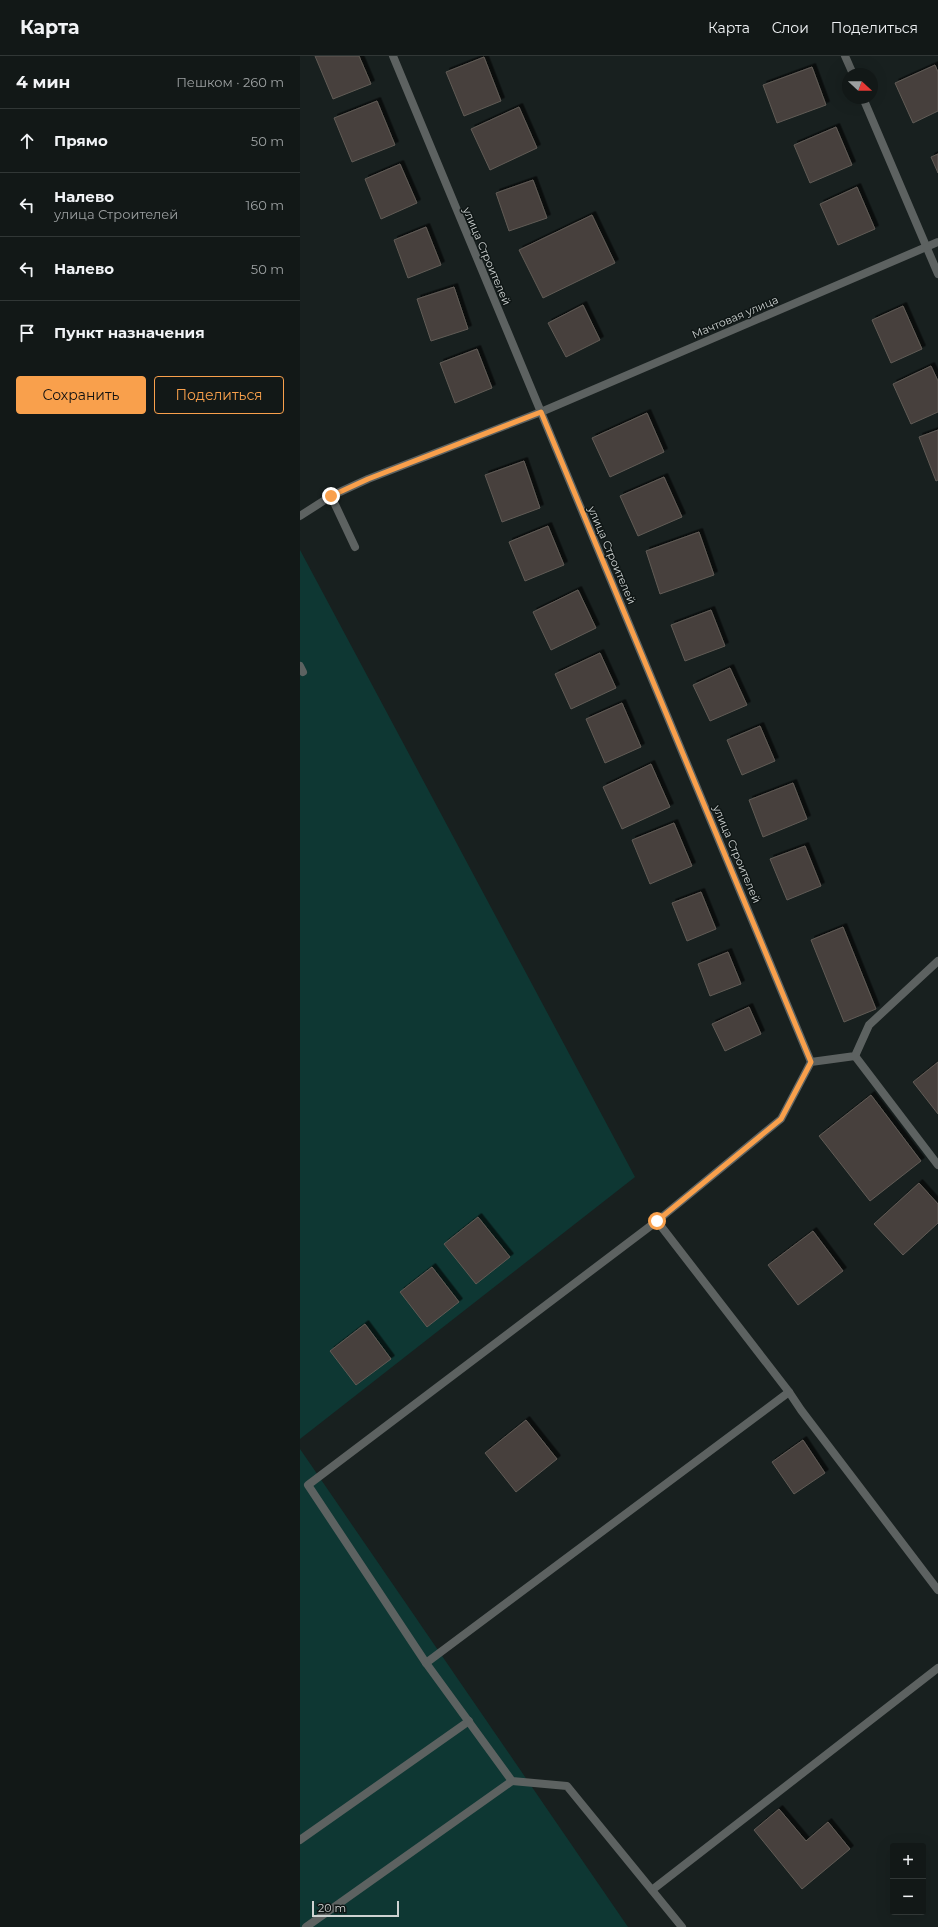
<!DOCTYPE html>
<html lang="ru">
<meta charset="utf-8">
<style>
body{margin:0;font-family:Montserrat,sans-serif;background:#1b2120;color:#f1f3f6}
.controls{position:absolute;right:12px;bottom:12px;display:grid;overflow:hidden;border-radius:4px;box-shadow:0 4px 16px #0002}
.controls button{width:36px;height:36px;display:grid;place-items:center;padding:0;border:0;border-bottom:1px solid #313736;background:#121817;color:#f1f3f6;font:20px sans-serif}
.compass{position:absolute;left:542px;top:12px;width:36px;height:36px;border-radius:50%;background:#121817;box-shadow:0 4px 16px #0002;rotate:111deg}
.scale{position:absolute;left:12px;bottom:10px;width:87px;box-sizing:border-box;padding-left:4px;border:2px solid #ced3d2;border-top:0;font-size:11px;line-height:14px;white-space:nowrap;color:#ced3d2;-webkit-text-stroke:3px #0f1615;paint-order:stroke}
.stop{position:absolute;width:12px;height:12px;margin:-9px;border:3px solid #f9a04c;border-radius:50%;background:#fff}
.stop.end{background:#f9a04c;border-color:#fff;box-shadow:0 1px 4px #0008}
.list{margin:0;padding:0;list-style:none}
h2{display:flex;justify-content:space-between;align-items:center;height:52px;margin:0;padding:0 16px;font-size:17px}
h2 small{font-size:13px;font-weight:400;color:#9ca0a1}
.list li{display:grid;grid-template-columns:26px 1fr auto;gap:12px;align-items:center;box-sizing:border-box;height:64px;padding:0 16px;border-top:1px solid #313736}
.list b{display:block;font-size:15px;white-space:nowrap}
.list p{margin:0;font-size:13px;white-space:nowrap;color:#9ca0a1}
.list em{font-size:13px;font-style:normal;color:#9ca0a1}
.actions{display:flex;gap:8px;padding:12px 16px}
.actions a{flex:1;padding:9px 0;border:1px solid #f9a04c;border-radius:4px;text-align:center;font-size:14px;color:#f9a04c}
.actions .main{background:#f9a04c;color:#111}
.icon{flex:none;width:22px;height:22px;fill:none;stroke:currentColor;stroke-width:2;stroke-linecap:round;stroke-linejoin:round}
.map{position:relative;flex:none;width:638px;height:1871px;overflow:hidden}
header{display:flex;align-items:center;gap:24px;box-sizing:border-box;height:56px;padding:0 20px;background:#121817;border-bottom:1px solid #313736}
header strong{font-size:19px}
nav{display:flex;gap:22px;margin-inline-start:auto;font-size:14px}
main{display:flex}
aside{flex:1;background:#121817}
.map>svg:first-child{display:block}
.green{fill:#0e3733}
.building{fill:#47413c;stroke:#615b56;filter:url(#shadow)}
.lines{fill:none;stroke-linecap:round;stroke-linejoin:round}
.lane{stroke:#5d6261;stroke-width:8}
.route{stroke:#f9a04c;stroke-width:5}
.labels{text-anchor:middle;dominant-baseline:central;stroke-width:3;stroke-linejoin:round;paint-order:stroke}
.street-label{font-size:11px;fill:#ced3d2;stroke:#0f1615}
</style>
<header>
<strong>Карта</strong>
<nav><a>Карта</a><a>Слои</a><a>Поделиться</a></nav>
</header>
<main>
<aside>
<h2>4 мин<small>Пешком · 260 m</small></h2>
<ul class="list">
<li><svg class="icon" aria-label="ahead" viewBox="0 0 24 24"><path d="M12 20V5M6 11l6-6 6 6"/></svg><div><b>Прямо</b></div><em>50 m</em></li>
<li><svg class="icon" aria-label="left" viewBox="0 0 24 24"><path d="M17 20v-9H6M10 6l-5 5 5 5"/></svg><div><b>Налево</b><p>улица Строителей</p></div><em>160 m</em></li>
<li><svg class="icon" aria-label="left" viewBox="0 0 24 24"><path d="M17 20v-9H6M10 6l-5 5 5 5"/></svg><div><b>Налево</b></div><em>50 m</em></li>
<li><svg class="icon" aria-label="arrive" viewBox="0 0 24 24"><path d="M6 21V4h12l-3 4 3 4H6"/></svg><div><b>Пункт назначения</b></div></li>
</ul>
<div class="actions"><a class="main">Сохранить</a><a>Поделиться</a></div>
</aside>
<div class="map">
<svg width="638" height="1871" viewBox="0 0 638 1871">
<defs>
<filter id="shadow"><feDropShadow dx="3.5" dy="-3.5" stdDeviation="0" flood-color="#0009"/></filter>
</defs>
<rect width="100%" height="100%" fill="#18201f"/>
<g class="green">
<path d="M0,494L335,1121L0,1383Z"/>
<path d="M0,1393L328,1871H0Z"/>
</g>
<g class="building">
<path d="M15,0H59L71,28L33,43Z"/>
<path d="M184,1L201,45L164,60L146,16Z"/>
<path d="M635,9L638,16V55L613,67L595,27Z"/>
<path d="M512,11L526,49L477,67L463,29Z"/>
<path d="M77,45L95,89L52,106L34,62Z"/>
<path d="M219,51L237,92L190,114L171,73Z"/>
<path d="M536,71L552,109L510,127L494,89Z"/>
<path d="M638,98V117L631,101Z"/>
<path d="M100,108L117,147L81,163L65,123Z"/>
<path d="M233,124L247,162L209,175L196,137Z"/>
<path d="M557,131L575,173L538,189L520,148Z"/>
<path d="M292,159L315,207L243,242L219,194Z"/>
<path d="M126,171L141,209L108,222L94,184Z"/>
<path d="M154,231L168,273L131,285L117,243Z"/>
<path d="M283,249L300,284L266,301L248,267Z"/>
<path d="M603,250L622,293L591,307L572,264Z"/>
<path d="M177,293L192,332L155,347L140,307Z"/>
<path d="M631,310L638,325V356L611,368L593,328Z"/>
<path d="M347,357L364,396L310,421L292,382Z"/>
<path d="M638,374V424L636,425L619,381Z"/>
<path d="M224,405L240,452L202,466L185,419Z"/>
<path d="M364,421L382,461L338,480L320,440Z"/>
<path d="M248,470L264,509L225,525L209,486Z"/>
<path d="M399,476L414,519L360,538L346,495Z"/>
<path d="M278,534L296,572L251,594L233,556Z"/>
<path d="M411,554L425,590L385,605L371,569Z"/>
<path d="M300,597L316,632L271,653L255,618Z"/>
<path d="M430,612L447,649L410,665L393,629Z"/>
<path d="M322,647L341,691L305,707L286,663Z"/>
<path d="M460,670L475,705L442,719L427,684Z"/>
<path d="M351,708L370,751L322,773L303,731Z"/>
<path d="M493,727L507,763L463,781L449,744Z"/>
<path d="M374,767L392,810L350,828L332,784Z"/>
<path d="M505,790L521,830L487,844L470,803Z"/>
<path d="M401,836L416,873L387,885L372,847Z"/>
<path d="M543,871L576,953L544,966L511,884Z"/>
<path d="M428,896L441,928L410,940L398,908Z"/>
<path d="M449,951L461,978L425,995L412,968Z"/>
<path d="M638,1006V1058L613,1026Z"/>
<path d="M571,1039L621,1105L570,1145L519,1080Z"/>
<path d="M619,1127L638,1148V1167L603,1199L574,1168Z"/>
<path d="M178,1161L210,1201L176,1228L144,1188Z"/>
<path d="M513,1175L543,1215L498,1249L468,1209Z"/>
<path d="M132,1211L159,1246L127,1271L100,1236Z"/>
<path d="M65,1268L91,1303L56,1329L30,1295Z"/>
<path d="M226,1364L257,1403L216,1436L185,1397Z"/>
<path d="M503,1384L525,1417L494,1438L472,1406Z"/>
<path d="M479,1753L506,1785L528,1766L550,1793L502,1833L454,1774Z"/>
</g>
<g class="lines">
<g class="lane">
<path d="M93,0L511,1006"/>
<path d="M545,0L553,18"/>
<path d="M563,42L638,218"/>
<path d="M31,440L55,491"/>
<path d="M0,460L31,440L68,423L241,356L638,186"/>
<path d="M0,610L3,616"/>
<path d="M555,1000L638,1109"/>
<path d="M357,1165L489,1336L501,1354L638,1534"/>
<path d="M126,1607L489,1336"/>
<path d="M0,1784L169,1665"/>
<path d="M352,1834L638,1612"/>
<path d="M6,1871L212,1725"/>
<path d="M382,1871L267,1730L212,1725L126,1607L8,1429L357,1165L481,1063L511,1006L555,1000L569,969L638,905"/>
</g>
</g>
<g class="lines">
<path class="route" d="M31,440L68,423L241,356L511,1006L481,1063L357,1165"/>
</g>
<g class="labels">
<g class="street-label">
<text transform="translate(187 200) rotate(67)">улица Строителей</text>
<text transform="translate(435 261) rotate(-23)">Мачтовая улица</text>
<text transform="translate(312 499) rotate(67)">улица Строителей</text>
<text transform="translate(437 798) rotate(67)">улица Строителей</text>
</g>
</g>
</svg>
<div class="controls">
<button>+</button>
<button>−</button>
</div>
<svg class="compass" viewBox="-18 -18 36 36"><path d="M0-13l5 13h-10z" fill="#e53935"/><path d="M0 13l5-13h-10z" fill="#9ca0a1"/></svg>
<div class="scale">20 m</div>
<div class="stop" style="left:357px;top:1165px"></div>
<div class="stop end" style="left:31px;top:440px"></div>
</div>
</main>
